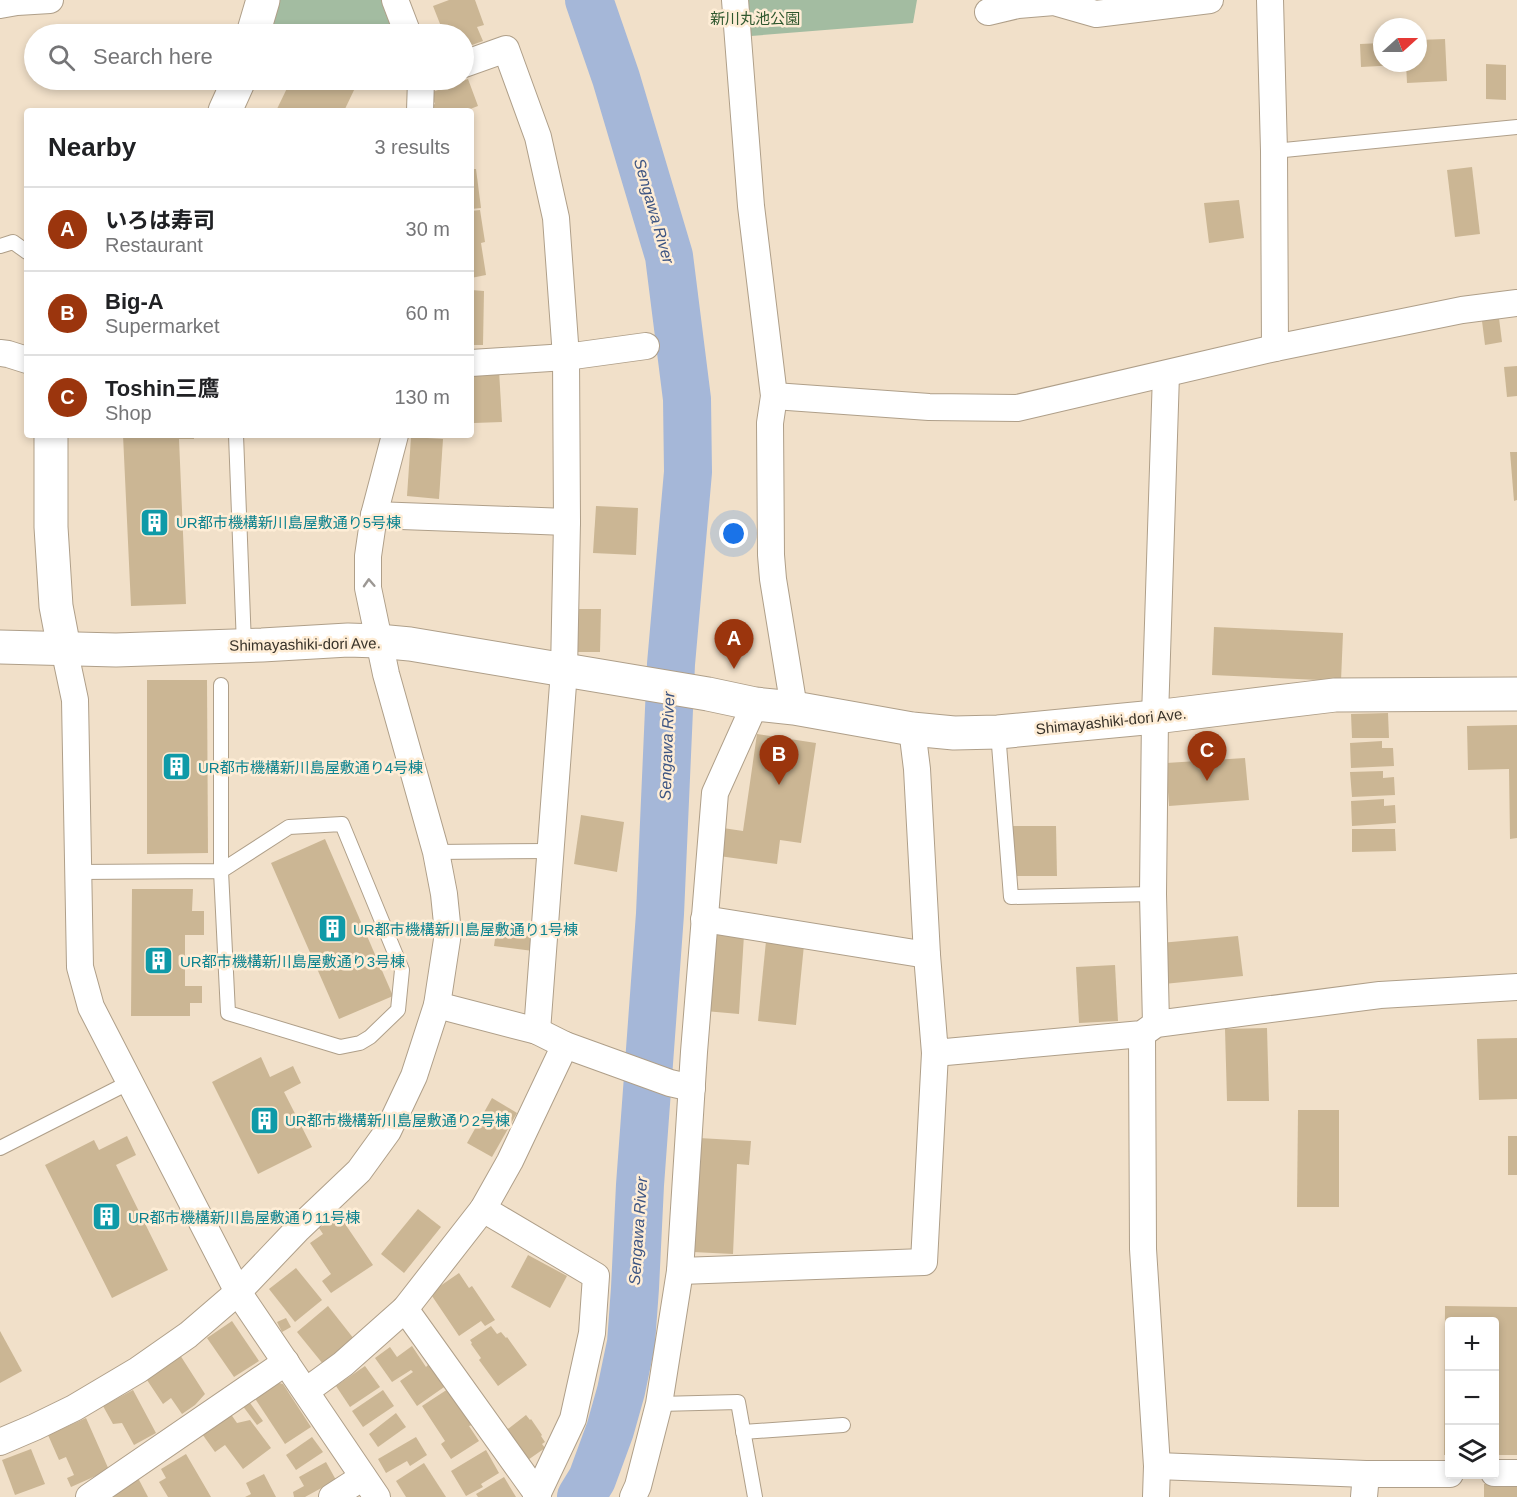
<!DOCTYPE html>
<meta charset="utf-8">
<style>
body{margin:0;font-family:Arial,"Noto Sans JP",sans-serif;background:#f6f6f6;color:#202124}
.controls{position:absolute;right:18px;bottom:18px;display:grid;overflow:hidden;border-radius:6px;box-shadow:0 3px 9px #0003}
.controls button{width:54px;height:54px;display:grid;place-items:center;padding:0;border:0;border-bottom:2px solid #e0e0e0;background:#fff;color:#202124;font:30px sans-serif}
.compass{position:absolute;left:1373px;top:18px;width:54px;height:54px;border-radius:50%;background:#fff;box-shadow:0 3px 9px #0003;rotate:69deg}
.you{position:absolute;left:734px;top:534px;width:21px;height:21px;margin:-15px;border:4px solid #fff;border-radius:50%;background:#1a73e8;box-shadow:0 0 0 9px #1a73e833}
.badge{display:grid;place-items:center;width:39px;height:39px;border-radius:50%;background:#9b350d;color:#fff;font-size:20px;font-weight:700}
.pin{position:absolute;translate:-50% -50px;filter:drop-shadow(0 2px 3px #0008)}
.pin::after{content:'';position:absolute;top:32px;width:21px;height:18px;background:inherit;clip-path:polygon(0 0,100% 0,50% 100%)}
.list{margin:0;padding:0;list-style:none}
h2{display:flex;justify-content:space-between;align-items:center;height:78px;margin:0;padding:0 24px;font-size:26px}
h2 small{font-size:20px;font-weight:400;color:#757577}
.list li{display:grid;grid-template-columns:39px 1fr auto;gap:18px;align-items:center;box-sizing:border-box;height:84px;padding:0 24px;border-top:2px solid #e0e0e0}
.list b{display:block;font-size:22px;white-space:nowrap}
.list p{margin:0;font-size:20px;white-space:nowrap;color:#757577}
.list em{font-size:20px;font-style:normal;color:#757577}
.icon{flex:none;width:33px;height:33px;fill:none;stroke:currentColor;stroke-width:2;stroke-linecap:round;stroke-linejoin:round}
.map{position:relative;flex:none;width:1517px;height:1497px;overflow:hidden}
.search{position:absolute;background:#fff;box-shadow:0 3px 9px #0003;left:24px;top:24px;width:450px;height:66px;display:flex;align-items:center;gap:15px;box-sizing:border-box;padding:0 21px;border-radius:33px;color:#757577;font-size:22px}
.panel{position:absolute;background:#fff;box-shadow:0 3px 9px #0003;left:24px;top:108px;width:450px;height:330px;border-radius:6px}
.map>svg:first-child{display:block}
.green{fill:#a3bca1}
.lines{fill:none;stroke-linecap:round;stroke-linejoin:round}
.river{stroke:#a5b7d8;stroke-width:48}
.building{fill:#cbb694}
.service-casing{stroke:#af9f89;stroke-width:16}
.minor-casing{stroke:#af9f89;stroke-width:28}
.tertiary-casing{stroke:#af9f89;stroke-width:35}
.service{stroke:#fff;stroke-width:14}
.minor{stroke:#fff;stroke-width:26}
.tertiary{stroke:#fff;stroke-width:33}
.oneway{stroke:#9c9894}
.labels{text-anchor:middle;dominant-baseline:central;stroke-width:5;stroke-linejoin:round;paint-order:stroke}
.park-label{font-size:15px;fill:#2f572e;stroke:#feedd6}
.culture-label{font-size:15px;fill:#0d838f;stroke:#feedd6;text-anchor:start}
.street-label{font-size:15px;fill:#383229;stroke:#feedd6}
.water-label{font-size:16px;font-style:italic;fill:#3c5482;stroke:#feedd6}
</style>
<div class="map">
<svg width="1517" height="1497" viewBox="0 0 1517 1497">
<rect width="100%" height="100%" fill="#f1e0c9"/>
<g class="green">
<path d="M273,0H390L403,34H262Z"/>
<path d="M735,0H917L913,23L738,37Z"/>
</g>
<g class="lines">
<path class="river" d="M581,1497L592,1479L610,1430L621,1391L631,1343L635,1288L640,1185L660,914L671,664L688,472L687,399L669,256L616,78L589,0"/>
</g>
<g class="building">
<path d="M449,0H475L484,25L477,27L483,41L464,48V34H444L433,6Z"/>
<path d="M1445,39L1447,81L1407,83L1406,63H1418V40Z"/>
<path d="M1382,43V63H1398V65L1361,67L1360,44Z"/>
<path d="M1486,64L1506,65V100L1486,99Z"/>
<path d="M468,79L478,106L465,111H432L431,106L435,104L430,93Z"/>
<path d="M291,80H338L355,88L344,111H276Z"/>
<path d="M471,141H473L474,161H471Z"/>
<path d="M1472,167L1480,234L1455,237L1447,170Z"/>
<path d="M471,169H476L481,208L471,209Z"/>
<path d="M1239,200L1244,238L1209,243L1204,203Z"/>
<path d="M480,210L485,242L481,243L486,275L471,278V211Z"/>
<path d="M471,290L484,291L483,345H471Z"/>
<path d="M1499,318L1502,342L1485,345L1482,321Z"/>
<path d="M1517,366V396L1507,397L1504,367Z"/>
<path d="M499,370L502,422L474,423L471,371Z"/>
<path d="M123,435H194V439H179L186,604L131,606Z"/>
<path d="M411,437L443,439L439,499L407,496Z"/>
<path d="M1510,452H1517V500L1514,501Z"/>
<path d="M596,506L638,508L636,555L593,553Z"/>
<path d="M569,609H601L600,652H568Z"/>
<path d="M1214,627L1343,633L1341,681L1212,675Z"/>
<path d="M147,680H207L208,853L147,854Z"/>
<path d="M1388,713L1389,738H1352L1351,714Z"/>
<path d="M1517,725V838L1510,839L1509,769L1468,770L1467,726Z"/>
<path d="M757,734L816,743L801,843L780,840L777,864L719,856L723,828L743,831Z"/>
<path d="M1382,741V748H1393L1394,766L1351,768L1350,743Z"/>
<path d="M1245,758L1249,800L1169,806L1166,763Z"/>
<path d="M1383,771V778L1394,777L1395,795L1352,797L1350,772Z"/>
<path d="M1384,799V806L1395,805L1396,823L1352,826L1351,801Z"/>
<path d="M581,815L624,822L617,872L574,864Z"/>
<path d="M1011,826H1056L1057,876H1012Z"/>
<path d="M1352,829H1395L1396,851L1352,852Z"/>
<path d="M325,839L393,996L339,1019L271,863Z"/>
<path d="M132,889H193L192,911H204V935H185V986H202V1003H190V1016H131Z"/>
<path d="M497,926L536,931L533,951L494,946Z"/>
<path d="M711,932L744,935L739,1014L705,1011Z"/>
<path d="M1238,936L1243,976L1164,984L1160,943Z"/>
<path d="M766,941L804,945L796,1025L758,1021Z"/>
<path d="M1115,965L1118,1021L1079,1023L1076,967Z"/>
<path d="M1267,1028L1269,1101H1227L1225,1029Z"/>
<path d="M1517,1038V1099L1479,1100L1477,1039Z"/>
<path d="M261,1057L270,1077L293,1066L301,1083L284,1092L312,1147L258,1174L212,1082Z"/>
<path d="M492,1098L517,1113L492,1157L467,1143Z"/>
<path d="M1298,1110H1339V1207H1297Z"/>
<path d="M127,1136L136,1155L116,1165L168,1270L112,1298L45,1165L94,1140L99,1150Z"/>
<rect x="1508" y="1136" width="9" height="39"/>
<path d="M699,1138L751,1141L749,1165L737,1164L733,1254L693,1252Z"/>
<path d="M418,1209L441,1227L404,1273L381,1254Z"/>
<path d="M339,1215L373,1265L331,1293L322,1281L331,1274L310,1243L323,1234L319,1228Z"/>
<path d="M528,1255L567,1276L550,1308L511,1287Z"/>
<path d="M296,1268L322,1300L295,1322L269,1289Z"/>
<path d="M459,1273L469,1288L472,1286L495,1320L485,1326L481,1321L459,1336L430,1293Z"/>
<path d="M328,1306L354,1339L323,1364L297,1332Z"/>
<path d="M1445,1306L1517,1307V1455H1494V1322H1450V1455H1444Z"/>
<path d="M286,1318L291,1327L282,1332L277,1322Z"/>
<path d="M232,1321L259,1361L234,1377L207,1338Z"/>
<path d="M491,1326L497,1334L501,1332L506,1338L507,1337L527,1365L498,1386L479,1360L481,1358L471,1344L472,1343L470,1340Z"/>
<path d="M0,1331L22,1371L0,1383Z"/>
<path d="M412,1346L426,1367L430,1363L447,1385L417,1406L400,1381L413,1372L411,1370L392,1382L375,1358L390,1347L397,1357Z"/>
<path d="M180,1355L205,1394L195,1405L182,1414L171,1398L163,1404L145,1377Z"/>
<path d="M365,1366L380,1387L350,1407L336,1386Z"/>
<path d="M272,1381L283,1384L311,1427L285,1444L252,1394Z"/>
<path d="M448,1389L472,1425L469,1426L479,1441L451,1459L441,1444L445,1441L422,1406Z"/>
<path d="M133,1390L156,1433L134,1445L122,1423L113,1424L103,1406Z"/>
<path d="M383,1390L394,1406L363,1427L352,1411Z"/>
<path d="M248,1400L263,1421L257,1425L242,1405Z"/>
<path d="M228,1410L237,1423L250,1420L271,1448L243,1469L225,1445L215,1452L200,1431Z"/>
<path d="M396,1413L406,1427L378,1447L369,1434Z"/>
<path d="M526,1415L530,1420L531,1419L542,1435L541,1436L545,1442L542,1444L545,1448L525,1462L504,1432Z"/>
<path d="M86,1418L109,1470L71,1487L67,1478L74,1475L66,1457L59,1460L48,1435Z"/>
<path d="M312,1437L323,1452L296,1470L286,1455Z"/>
<path d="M416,1437L427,1455L410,1466L407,1461L386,1473L378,1459Z"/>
<path d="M31,1449L45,1484L15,1495L2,1460Z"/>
<path d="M486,1450L499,1473L481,1484L483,1487L466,1496L451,1471Z"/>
<path d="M186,1454L211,1497H168L159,1482L166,1478L161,1469Z"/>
<path d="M326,1462L336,1480L305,1497H294L293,1492L304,1486L299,1477Z"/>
<path d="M424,1463L446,1497H406L396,1481Z"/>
<path d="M264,1474L276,1497H245L251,1494L246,1483Z"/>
<path d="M504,1477L516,1497H478L476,1494Z"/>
<path d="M138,1478L148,1497H101Z"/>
<path d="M1517,1483V1497H1484V1484Z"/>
</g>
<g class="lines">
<defs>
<g id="service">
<path d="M1274,151L1517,127"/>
<path d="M0,246L13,242L27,252"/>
<path d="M236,435L244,645"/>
<path d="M998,732L1011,897L1153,894"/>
<path d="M436,852L550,851"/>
<path d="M78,872L221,871L289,827L342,824L402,970L398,1010L370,1037L360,1043L340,1047L228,1013L221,871V685"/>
<path d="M0,1148L130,1082"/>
<path d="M659,1404L738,1402L755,1497"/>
<path d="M743,1432L843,1425"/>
</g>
<g id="minor">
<path d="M395,0L408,34"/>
<path d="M735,0L751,206L774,396L770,423L771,555L773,579L794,708"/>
<path d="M1270,0L1274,151L1275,348"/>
<path d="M0,5L17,2L50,0"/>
<path d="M988,12L1018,5L1054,2L1096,14L1210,0"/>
<path d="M464,64L506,49L538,137L556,218L566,357L567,522L564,671L537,1031"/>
<path d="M420,111L421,80"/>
<path d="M0,353L8,354L27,360"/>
<path d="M471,363L566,357L646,346"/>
<path d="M774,396L929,407L1017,408L1275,348L1462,310L1517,303"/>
<path d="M374,515L567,522"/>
<path d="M64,648L75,700L80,967L91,1007L238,1292L377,1497"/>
<path d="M912,729L917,769L927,955L935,1053L1142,1034L1156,1024L1380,995L1517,987"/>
<path d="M704,919L927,955"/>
<path d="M437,1005L537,1031L565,1045L670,1083L692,1088"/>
<path d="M1156,1024L1153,894L1155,717L1166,374"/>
<path d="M1142,1034L1143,1249L1157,1466L1156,1497"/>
<path d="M483,1209L596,1276L592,1333L573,1419L536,1497"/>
<path d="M680,1271L924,1262L935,1053"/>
<path d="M405,1309L538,1495"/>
<path d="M306,1391L343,1364L405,1309L483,1209L510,1161L565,1045"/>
<path d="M0,1442L35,1427L74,1408L138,1370L188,1335L238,1292L298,1229L359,1171L388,1131L414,1076L437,1005L448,933L444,894L436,852L386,674L368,588V556L374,515L395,435"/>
<path d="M1157,1466L1366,1474H1450"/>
<path d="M1494,1473H1517"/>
<path d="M89,1497L286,1362"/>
<path d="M332,1497L363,1477"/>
<path d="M633,1497L638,1486L659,1404L680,1271L694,1052L715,793L755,704"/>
<path d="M1364,1497L1366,1474"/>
</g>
<g id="tertiary">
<path d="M253,34L263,0"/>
<path d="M225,111L239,80"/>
<path d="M51,435V527L56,606L64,648"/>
<path d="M0,647L116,650L262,645L348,640L378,641L410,644L708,694L755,704L794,708L912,729L954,733L998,732L1155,717L1335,695L1517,694"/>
</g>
</defs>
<use href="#service" class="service-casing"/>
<use href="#minor" class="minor-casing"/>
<use href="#tertiary" class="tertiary-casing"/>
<use href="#service" class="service"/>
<use href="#minor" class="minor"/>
<use href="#tertiary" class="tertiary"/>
</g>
<defs><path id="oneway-chevron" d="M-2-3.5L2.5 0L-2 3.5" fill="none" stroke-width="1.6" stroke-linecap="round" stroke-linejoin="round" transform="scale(1.5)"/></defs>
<use class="oneway" href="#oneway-chevron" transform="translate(369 583) rotate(-93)"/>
<defs>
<symbol id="building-square" viewBox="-11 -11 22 22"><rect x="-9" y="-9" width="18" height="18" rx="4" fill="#0f9aa8" stroke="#feedd6"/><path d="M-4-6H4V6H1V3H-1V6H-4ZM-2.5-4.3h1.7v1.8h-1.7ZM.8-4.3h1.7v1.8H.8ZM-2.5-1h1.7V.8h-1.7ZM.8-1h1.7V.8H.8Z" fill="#fff"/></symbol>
</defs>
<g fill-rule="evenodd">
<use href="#building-square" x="138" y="506" width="33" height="33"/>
<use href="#building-square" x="160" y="750" width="33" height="33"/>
<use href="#building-square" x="316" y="912" width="33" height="33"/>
<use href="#building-square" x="142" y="944" width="33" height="33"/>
<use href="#building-square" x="248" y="1104" width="33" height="33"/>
<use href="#building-square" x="90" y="1200" width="33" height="33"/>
</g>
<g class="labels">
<g class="park-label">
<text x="755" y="18">新川丸池公園</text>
</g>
<g class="culture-label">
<text x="176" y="522">UR都市機構新川島屋敷通り5号棟</text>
<text x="198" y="767">UR都市機構新川島屋敷通り4号棟</text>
<text x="353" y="929">UR都市機構新川島屋敷通り1号棟</text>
<text x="180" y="961">UR都市機構新川島屋敷通り3号棟</text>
<text x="285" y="1120">UR都市機構新川島屋敷通り2号棟</text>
<text x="128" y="1217">UR都市機構新川島屋敷通り11号棟</text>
</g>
<g class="street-label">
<text transform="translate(305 644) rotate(-1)">Shimayashiki-dori Ave.</text>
<text transform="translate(1111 721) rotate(-6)">Shimayashiki-dori Ave.</text>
</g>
<g class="water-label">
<text transform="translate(654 211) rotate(74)">Sengawa River</text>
<text transform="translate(667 746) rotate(-88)">Sengawa River</text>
<text transform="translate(638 1231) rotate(-86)">Sengawa River</text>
</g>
</g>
</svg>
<div class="controls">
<button>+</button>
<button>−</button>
<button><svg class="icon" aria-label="layers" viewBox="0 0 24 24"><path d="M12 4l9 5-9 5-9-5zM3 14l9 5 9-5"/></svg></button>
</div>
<svg class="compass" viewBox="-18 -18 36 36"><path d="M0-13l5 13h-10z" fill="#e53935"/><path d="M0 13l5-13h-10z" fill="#757577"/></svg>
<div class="you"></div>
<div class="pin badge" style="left:734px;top:669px">A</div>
<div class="pin badge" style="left:779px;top:785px">B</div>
<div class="pin badge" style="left:1207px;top:781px">C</div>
<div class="search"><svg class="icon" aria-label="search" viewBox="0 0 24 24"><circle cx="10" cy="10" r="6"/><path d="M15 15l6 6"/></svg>Search here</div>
<section class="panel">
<h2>Nearby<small>3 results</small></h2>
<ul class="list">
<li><span class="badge">A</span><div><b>いろは寿司</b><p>Restaurant</p></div><em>30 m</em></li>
<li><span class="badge">B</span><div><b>Big-A</b><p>Supermarket</p></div><em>60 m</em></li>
<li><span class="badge">C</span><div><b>Toshin三鷹</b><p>Shop</p></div><em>130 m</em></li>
</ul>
</section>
</div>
